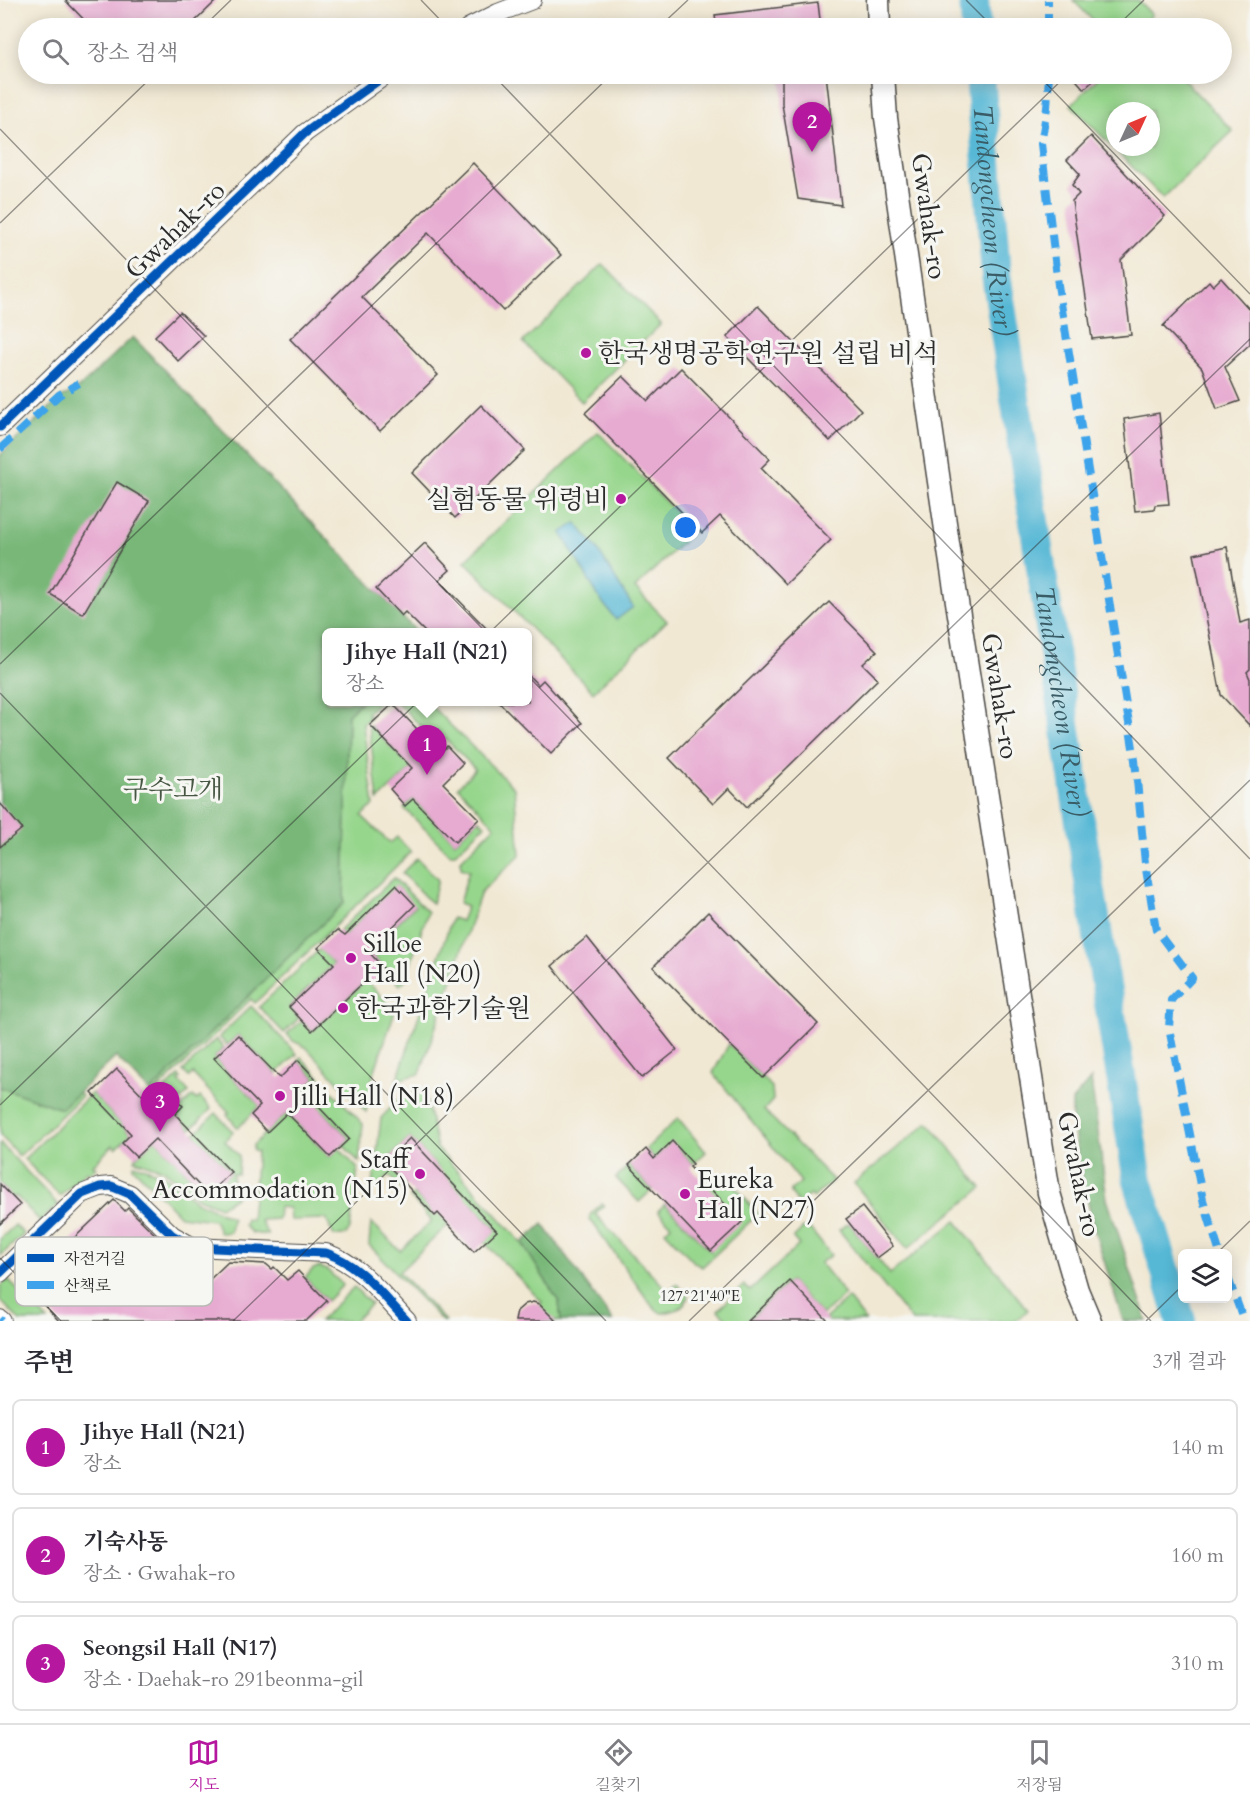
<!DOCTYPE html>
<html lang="ko">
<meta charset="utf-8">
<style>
body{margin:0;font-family:Cardo,"Noto Serif KR",serif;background:#f7f7f7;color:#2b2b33}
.controls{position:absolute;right:18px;bottom:18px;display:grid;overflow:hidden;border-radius:9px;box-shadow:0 3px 15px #0003}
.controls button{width:54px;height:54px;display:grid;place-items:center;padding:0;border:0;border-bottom:2px solid #e1e1e2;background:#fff;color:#2b2b33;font:30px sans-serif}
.compass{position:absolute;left:1106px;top:102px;width:54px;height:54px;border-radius:50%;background:#fff;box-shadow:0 3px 15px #0003;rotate:46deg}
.you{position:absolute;left:686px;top:528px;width:21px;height:21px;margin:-15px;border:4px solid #fff;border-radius:50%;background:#1a73e8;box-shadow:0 0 0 9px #1a73e833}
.badge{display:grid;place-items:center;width:39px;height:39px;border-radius:50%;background:#b5179e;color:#fff;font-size:20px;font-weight:700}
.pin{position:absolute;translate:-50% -50px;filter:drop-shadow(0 2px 3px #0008)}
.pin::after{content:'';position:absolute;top:32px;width:21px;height:18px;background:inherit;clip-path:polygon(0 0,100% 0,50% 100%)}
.popup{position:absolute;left:322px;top:628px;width:210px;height:78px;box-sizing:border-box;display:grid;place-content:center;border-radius:9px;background:#fff;filter:drop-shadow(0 2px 4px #0005);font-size:20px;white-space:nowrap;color:#7c7c81}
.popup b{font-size:22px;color:#2b2b33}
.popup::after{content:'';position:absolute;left:50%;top:100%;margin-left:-12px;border:12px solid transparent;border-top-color:#fff}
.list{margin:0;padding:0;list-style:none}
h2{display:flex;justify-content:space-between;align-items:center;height:78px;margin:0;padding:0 24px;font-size:26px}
h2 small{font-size:20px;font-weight:400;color:#7c7c81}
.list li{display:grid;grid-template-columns:39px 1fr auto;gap:18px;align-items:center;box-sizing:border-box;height:96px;margin:0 12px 12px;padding:0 12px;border:2px solid #e1e1e2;border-radius:9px}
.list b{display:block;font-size:22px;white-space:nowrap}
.list p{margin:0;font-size:20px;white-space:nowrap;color:#7c7c81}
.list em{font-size:20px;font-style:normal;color:#7c7c81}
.icon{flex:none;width:33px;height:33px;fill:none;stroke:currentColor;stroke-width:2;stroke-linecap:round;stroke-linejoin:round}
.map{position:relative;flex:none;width:1250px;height:1321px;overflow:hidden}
.search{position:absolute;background:#fff;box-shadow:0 3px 15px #0003;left:18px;right:18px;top:18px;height:66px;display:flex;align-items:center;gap:15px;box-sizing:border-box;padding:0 21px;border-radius:33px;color:#7c7c81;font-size:22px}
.sheet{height:402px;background:#fff}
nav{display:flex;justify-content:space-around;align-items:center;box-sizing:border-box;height:84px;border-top:2px solid #e1e1e2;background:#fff;font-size:16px;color:#7c7c81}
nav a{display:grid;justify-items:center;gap:3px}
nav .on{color:#b5179e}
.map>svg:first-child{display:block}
.green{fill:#96d68c;stroke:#60805c;stroke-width:1.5;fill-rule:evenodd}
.forest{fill:#78b778;stroke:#527152;stroke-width:1.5}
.water{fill:#56b8d5;stroke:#407280;stroke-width:1.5}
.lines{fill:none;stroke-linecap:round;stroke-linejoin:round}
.river{stroke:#56b8d5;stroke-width:30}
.building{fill:#e7abd1}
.minor-casing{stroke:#494744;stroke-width:20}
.major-casing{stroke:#494744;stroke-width:25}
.minor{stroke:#fff;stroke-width:18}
.major{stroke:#fff;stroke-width:22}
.quiet{stroke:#3ea3eb;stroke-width:8;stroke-dasharray:15 8;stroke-linecap:butt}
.cycleway-casing{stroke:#f6f6f2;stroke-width:13}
.cycleway{stroke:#0057b8;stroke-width:9}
.ticks{fill:none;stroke:#2b2b2b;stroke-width:1.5;stroke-opacity:0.45}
.poi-dot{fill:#b5179e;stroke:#f6f6f2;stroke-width:2}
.labels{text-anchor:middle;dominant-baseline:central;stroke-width:6;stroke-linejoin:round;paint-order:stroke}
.street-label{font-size:26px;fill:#2b2b2b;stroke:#f6f6f2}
.poi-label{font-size:26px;fill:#2b2b2b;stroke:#f6f6f2;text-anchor:start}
.park-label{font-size:26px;fill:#465643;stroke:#f6f6f2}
.water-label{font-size:27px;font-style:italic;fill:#3a5c66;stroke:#f6f6f2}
.key{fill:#f6f6f2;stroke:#b9b9b6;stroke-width:1.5}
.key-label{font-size:16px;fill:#2b2b2b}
.ticks-label{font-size:15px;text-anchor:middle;fill:#2b2b2b;stroke:#f6f6f2;stroke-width:6;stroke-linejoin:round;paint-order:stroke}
</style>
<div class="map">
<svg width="1250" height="1321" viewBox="0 0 1250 1321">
<rect width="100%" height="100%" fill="#f6f6f2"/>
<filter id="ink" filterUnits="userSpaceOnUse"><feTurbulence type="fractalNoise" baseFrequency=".0167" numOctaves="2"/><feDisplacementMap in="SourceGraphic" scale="12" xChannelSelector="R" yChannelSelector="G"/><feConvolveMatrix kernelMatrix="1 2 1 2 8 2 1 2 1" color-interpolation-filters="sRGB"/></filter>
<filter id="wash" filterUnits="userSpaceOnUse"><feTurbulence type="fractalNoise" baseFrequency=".008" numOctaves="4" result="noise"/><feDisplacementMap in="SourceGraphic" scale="24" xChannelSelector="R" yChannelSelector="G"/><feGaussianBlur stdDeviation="1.35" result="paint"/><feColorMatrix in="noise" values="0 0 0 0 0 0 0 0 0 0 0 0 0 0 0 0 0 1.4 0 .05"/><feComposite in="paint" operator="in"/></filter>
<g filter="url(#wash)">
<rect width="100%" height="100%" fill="#f1e8d3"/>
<g class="green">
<path d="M1073,0H1138L1152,15L1138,28H1100Z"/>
<path d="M1102,74H1178L1233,131L1163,198L1071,105ZM1115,111H1151V147H1115Z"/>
<path d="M603,264L661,324L582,402L523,342Z"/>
<path d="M598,432L694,531L635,588L667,621L593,692L465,561Z"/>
<path d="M361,702H379L367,713L370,717L363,724L374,805L362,816L390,843L397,837L411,852L255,1003L251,999L152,1095L150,1092L344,903L348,714Z"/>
<path d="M397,702H427L514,788L520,855L481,892L420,1074L397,1080L452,918L461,921L467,906L459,903L469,871L461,868V860L495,826L458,787L475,769L438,731L431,737Z"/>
<path d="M370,725L412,768L378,800L369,727Z"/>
<path d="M413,799L455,842L479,819L485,825L454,854H450L404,808Z"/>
<path d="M417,858L438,880L432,904L402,873Z"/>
<path d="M394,878L428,912L405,980L400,985L368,951L415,906L396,886L344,936L339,931Z"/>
<path d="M320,949L334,964L289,1007L299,1018L284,1033L259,1007Z"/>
<path d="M366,980L395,1011L373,1076L366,1112L306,1047L293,1041L287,1034L302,1021L313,1031Z"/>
<path d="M251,1006L297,1054L276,1074L238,1035L227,1045L219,1037Z"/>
<path d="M216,1039L224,1048L214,1058L260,1106L238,1128L227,1115L229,1112L193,1074L189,1077L183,1071Z"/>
<path d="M729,1044L772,1087L773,1100L764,1110L833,1180L813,1198L810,1195L800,1202H797L791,1193V1190L801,1182L713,1073Z"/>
<path d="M301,1057L330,1088L314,1102L303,1090L315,1078L298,1060Z"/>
<path d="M179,1076L181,1078L179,1081L189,1092L179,1102L170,1093L155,1108L150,1103Z"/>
<path d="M0,1087L61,1109L78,1092L82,1096L19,1156L0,1135Z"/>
<path d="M424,1088L437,1148L522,1243L559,1302L561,1321H524L542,1302L484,1242L497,1230L471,1203L399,1272L445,1321H442L369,1245L371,1222L400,1251L432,1221L410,1197L414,1194L435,1215L460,1192L410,1138L385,1162L406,1185L402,1189L389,1175L375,1188L373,1185L381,1118L398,1100Z"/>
<path d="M333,1092L363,1124L359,1162L343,1145L349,1138L318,1106Z"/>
<path d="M92,1093L131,1134L116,1148L113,1145L93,1165L96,1168L90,1173L87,1171L60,1196L24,1159Z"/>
<path d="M193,1096L197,1100L200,1097L211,1109L190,1130L175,1114Z"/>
<path d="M216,1113L233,1132L225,1141L239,1156L238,1174H233L231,1193H236L235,1197L220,1207L199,1198L164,1170L135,1160L136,1157L155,1139L207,1194L231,1172L194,1134Z"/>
<path d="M287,1113L330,1157L339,1148L358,1169L350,1229C346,1236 343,1237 334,1236L326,1219L290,1220L289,1208L279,1207L278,1219L260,1220L268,1235L252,1233L244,1226L246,1219L251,1220L257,1152L253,1151V1145Z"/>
<path d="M678,1118L706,1152L693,1164L672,1142L654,1159L646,1149Z"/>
<path d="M929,1122L982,1188L907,1249L854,1183Z"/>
<path d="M0,1143L58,1205L40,1221L16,1196L13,1198L0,1184Z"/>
<path d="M134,1164L162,1174L196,1201L232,1218L230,1232L220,1233L214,1220L180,1216L133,1167Z"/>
<path d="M629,1165L652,1190L639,1202L616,1178Z"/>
<path d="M724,1173L758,1214L702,1267L695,1263L665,1231L671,1225L658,1211L665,1204L711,1251L708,1187Z"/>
<path d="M602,1203L604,1205L595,1214L669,1292L677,1284L688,1296C685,1308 672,1312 661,1313L652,1306L590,1219V1215Z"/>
<path d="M956,1221L1028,1310L1015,1321H912L839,1230L849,1223L890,1274Z"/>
<path d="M15,1225L24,1234L0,1256V1239Z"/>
<path d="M803,1228L810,1229L831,1255L820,1263L845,1295L822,1315L790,1281L748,1321H729L718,1310L744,1285L750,1291L799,1245L793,1238Z"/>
<path d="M319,1267L327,1270L343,1285L327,1301L305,1278L313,1269Z"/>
<path d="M8,1280L48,1321H20L0,1300L1,1286Z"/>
<path d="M354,1287L371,1304L354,1321H319Z"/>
<path d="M848,1298L866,1321H828L826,1318Z"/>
</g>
<g class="forest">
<path d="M133,337L417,632H326V702H361L348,714L344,903L150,1092L116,1057L61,1109L0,1087V455L58,400L82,385Z"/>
<path d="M1091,1079L1107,1199L1147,1321H1123L1094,1229L1080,1168L1072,1121V1101Z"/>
<path d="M543,1224L613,1321H561L559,1302L522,1243Z"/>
</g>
<path class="water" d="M576,523L596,547L633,607L616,620L600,599L561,533Z"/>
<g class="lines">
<g class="river">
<path d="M974,0L976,28"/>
<path id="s1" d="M980,74L996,274L1090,887L1138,1181L1181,1321"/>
</g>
</g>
<g id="blocks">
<g class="building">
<path d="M65,0H217L188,28H92Z"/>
<path d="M818,3L821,28H717L715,15Z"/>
<path d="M782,74H826L841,205L798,199L782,104Z"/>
<path d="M1071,74H1101L1084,89Z"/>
<path d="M1091,136L1165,216L1121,260L1131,335L1092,339L1072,201L1079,194L1072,185L1080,174L1067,160Z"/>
<path d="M473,163L561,255L503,311L428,233L362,297L438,375L380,431L290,339Z"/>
<path d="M1221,278L1250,310V344L1225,367L1240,401L1217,409L1202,368L1163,326L1209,281L1213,286Z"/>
<path d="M758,306L861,410L830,441L727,337Z"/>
<path d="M180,312L204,336L178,361L155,336Z"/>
<path d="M681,368L770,459L761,468L831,540L786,584L720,516L702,533L585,413L623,376L648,401Z"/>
<path d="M481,405L525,450L455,518L412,473Z"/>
<path d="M1159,413L1169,504L1155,505L1154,509L1135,511L1124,419Z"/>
<path d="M117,482L149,501L83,614L50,594Z"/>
<path d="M425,543L450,570L439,580L491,633H426L405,612L401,616L376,589Z"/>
<path d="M1227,547L1240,623L1250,620V669L1247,672L1250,679V726L1221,695L1194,554Z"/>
<path d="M829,602L877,651L863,664L878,679L747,807L729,788L713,804L669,758Z"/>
<path d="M528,675L538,685L543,680L582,723L551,754L499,702H528Z"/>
<path d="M393,704L440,753L447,746L463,763L443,783L479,819L455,842L413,799L405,806L390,789L412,768L370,725Z"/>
<path d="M0,803L22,829L0,847Z"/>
<path d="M396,885L415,905L368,951L385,970L370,984L366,980L312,1031L289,1007L334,964L318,948L338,930L345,935Z"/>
<path d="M708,912L818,1024L763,1078L653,967Z"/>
<path d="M587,937L677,1050L642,1078L552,966Z"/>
<path d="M238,1035L280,1078L298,1060L315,1078L303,1090L349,1139L330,1157L287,1113L267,1132L251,1115L260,1106L214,1058Z"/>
<path d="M117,1069L155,1108L170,1093L183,1106L175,1114L231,1172L208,1195L155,1139L136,1157L122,1143L131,1134L92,1093Z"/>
<path d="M410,1138L497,1231L474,1252L438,1213L435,1216L385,1162Z"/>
<path d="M672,1141L693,1164L690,1167L742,1222L711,1251L629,1165L646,1149L654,1159Z"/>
<path d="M0,1184L20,1205L0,1224Z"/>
<path d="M114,1200L125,1211L128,1208L164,1243L174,1249L173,1252L196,1276L198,1274L206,1283L228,1262L266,1264L272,1269L274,1267L287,1280L298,1271L327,1301L306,1321H59L25,1285Z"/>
<path d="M862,1207L893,1246L877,1258L846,1219Z"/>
<path d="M790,1281L828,1321H748Z"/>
<path d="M533,1302L539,1304L556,1321H515L517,1311L525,1304Z"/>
</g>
</g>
</g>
<g filter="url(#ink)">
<use href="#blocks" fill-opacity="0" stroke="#494744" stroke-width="1.5"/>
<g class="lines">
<defs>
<g id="minor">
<path d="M468,28L498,13L532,0"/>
<path d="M0,427L305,133L387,74"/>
<path d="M0,1273L82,1194L100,1187L111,1186L130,1194L172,1235L193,1247L326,1253C360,1264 382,1295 407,1321"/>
<path d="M0,1319L2,1321"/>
</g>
<g id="major">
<path d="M878,0L879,28"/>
<path d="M883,74L886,118L950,557L1049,1193L1077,1290L1090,1321"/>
</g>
</defs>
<use href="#minor" class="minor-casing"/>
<use href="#major" class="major-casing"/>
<use href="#minor" class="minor"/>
<use href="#major" class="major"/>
<g class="quiet">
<path d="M988,28H1048"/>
<path d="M1048,28V0"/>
<path d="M1049,74L1047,108L1041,144L1058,285L1135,760L1145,863L1156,930L1192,978L1171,1000L1169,1028L1203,1200L1220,1254"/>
<path d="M0,449L59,395L79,383"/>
<path d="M1228,1278L1244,1321"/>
<path d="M0,1319L2,1321"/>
</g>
<defs>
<g id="cycleway">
<path d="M0,427L305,133L387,74"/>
<path d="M0,1273L82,1194L100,1187L111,1186L130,1194L172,1235L193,1247L326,1253C360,1264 382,1295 407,1321"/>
</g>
</defs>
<use href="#cycleway" class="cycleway-casing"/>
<use href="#cycleway" class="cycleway"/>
</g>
</g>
<path class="ticks" d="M421,0L448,28M966,0L994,28M202,28L231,0M658,28L688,0M1115,28L1144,0M492,74L1250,859M1037,74L1250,294M0,129L1151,1321M0,223L155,74M0,664L612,74M0,693L606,1321M0,1105L1068,74M1216,1254L1250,1221M0,1258L61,1321M233,1321L1250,339M689,1321L1250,780M1146,1321L1182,1286"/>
<g class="poi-dot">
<circle cx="586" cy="353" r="6"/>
<circle cx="621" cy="499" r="6"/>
<circle cx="351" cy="958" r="6"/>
<circle cx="343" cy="1008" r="6"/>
<circle cx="280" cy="1096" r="6"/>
<circle cx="420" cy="1174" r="6"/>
<circle cx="685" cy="1194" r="6"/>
</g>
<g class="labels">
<g class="street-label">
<text transform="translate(929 216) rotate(82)">Gwahak-ro</text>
<text transform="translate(175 230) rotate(-44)">Gwahak-ro</text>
<text transform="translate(1000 696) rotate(81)">Gwahak-ro</text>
<text transform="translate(1079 1174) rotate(78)">Gwahak-ro</text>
</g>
<g class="poi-label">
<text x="598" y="353">한국생명공학연구원 설립 비석</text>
<text x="609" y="499" text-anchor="end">실험동물 위령비</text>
<text x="363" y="943">Silloe<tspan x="363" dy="30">Hall (N20)</tspan></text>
<text x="355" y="1008">한국과학기술원</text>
<text x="292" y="1096">Jilli Hall (N18)</text>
<text x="408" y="1159" text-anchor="end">Staff<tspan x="408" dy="30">Accommodation (N15)</tspan></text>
<text x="697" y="1179">Eureka<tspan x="697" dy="30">Hall (N27)</tspan></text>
</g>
<g class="park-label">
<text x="173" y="789">구수고개</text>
</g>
<g class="water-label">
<text stroke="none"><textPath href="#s1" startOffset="147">Tandongcheon (River)</textPath></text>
<text stroke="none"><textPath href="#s1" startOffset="633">Tandongcheon (River)</textPath></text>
</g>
</g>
<rect x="15" y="1237" width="198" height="69" rx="9" class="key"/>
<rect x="27" y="1254" width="27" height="8" fill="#0057b8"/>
<rect x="27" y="1281" width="27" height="8" fill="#3ea3eb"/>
<g class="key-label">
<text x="64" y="1264">자전거길</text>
<text x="64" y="1291">산책로</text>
</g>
<g class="ticks-label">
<text x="700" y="1301">127°21'40"E</text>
</g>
</svg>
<div class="controls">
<button><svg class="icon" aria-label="layers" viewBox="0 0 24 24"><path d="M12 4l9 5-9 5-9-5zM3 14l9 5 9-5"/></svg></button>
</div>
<svg class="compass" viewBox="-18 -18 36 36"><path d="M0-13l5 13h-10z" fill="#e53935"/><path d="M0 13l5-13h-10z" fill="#7c7c81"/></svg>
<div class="you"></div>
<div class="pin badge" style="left:427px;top:775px">1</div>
<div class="popup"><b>Jihye Hall (N21)</b>장소</div>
<div class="pin badge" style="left:812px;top:152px">2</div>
<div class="pin badge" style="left:160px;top:1132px">3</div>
<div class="search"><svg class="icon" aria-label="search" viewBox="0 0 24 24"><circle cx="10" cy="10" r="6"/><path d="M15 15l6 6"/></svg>장소 검색</div>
</div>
<section class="sheet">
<h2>주변<small>3개 결과</small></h2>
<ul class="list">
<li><span class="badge">1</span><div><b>Jihye Hall (N21)</b><p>장소</p></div><em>140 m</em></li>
<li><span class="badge">2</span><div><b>기숙사동</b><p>장소 · Gwahak-ro</p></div><em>160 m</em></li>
<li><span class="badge">3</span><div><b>Seongsil Hall (N17)</b><p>장소 · Daehak-ro 291beonma-gil</p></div><em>310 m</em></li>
</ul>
</section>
<nav>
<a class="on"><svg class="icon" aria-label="map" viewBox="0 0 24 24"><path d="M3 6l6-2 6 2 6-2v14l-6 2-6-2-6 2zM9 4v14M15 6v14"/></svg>지도</a>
<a><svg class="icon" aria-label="directions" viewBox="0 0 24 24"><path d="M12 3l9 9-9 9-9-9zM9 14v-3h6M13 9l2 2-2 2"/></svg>길찾기</a>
<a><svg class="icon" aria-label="saved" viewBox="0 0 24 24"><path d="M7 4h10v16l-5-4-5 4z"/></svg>저장됨</a>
</nav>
